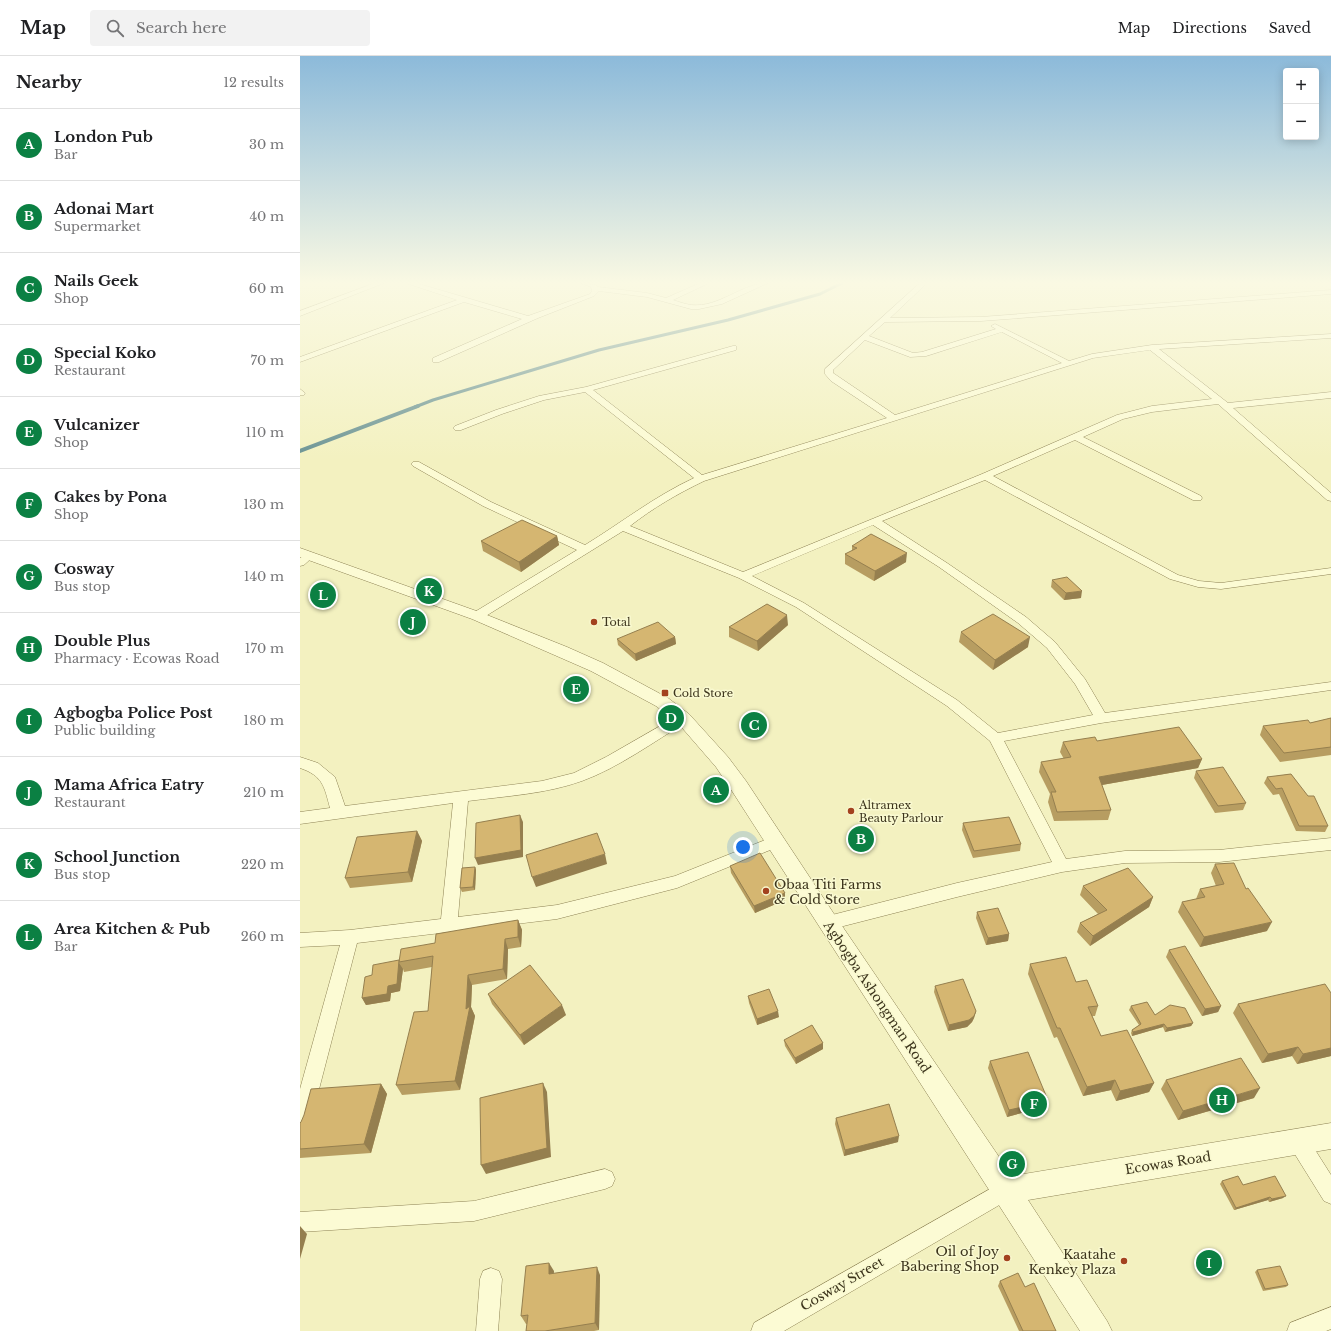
<!DOCTYPE html>
<meta charset="utf-8">
<style>
body{margin:0;font-family:"Libre Baskerville",serif;background:#f2f2f2;color:#202124}
.controls{position:absolute;right:12px;top:12px;display:grid;overflow:hidden;border-radius:4px;box-shadow:0 2px 10px #0003}
.controls button{width:36px;height:36px;display:grid;place-items:center;padding:0;border:0;border-bottom:1px solid #e0e0e0;background:#fff;color:#202124;font:20px sans-serif}
.you{position:absolute;left:443px;top:791px;width:14px;height:14px;margin:-10px;border:3px solid #fff;border-radius:50%;background:#1a73e8;box-shadow:0 0 0 6px #1a73e833}
.badge{display:grid;place-items:center;width:26px;height:26px;border-radius:50%;background:#0b8043;color:#fff;font-size:13px;font-weight:700}
.pin{position:absolute;translate:-50% -50%;border:2px solid #fff;box-shadow:0 1px 4px #0006}
.list{margin:0;padding:0;list-style:none}
h2{display:flex;justify-content:space-between;align-items:center;height:52px;margin:0;padding:0 16px;font-size:17px}
h2 small{font-size:13px;font-weight:400;color:#757577}
.list li{display:grid;grid-template-columns:26px 1fr auto;gap:12px;align-items:center;box-sizing:border-box;height:72px;padding:0 16px;border-top:1px solid #e0e0e0}
.list b{display:block;font-size:15px;white-space:nowrap}
.list p{margin:0;font-size:13px;white-space:nowrap;color:#757577}
.list em{font-size:13px;font-style:normal;color:#757577}
.icon{flex:none;width:22px;height:22px;fill:none;stroke:currentColor;stroke-width:2;stroke-linecap:round;stroke-linejoin:round}
.map{position:relative;flex:none;width:1031px;height:1275px;overflow:hidden}
header{display:flex;align-items:center;gap:24px;box-sizing:border-box;height:56px;padding:0 20px;background:#fff;border-bottom:1px solid #e0e0e0}
header strong{font-size:19px}
nav{display:flex;gap:22px;margin-inline-start:auto;font-size:14px}
.search{width:280px;height:36px;background:#f2f2f2;display:flex;align-items:center;gap:10px;box-sizing:border-box;padding:0 14px;border-radius:4px;color:#757577;font-size:15px}
main{display:flex}
aside{flex:1;background:#fff}
.map>svg:first-child{display:block}
.lines{fill:none;stroke-linecap:round;stroke-linejoin:round}
.stream-far1{stroke:#699293;stroke-width:3}
.stream{stroke:#699293;stroke-width:4}
.minor-casing{stroke:#8e8355;stroke-width:1}
.tertiary-casing{stroke:#8e8355;stroke-width:1}
.minor{fill:#fcfbd4;fill-rule:evenodd}
.tertiary{fill:#fcfbd4;fill-rule:evenodd}
.wall{fill:#b79d61}
.shaded-wall{fill:#957f4f}
.building{fill:#d5b671;stroke:#957f4f}
.poi-dot{fill:#a3421f;stroke:#f9f9d0;stroke-width:1.5}
.labels{text-anchor:middle;dominant-baseline:central;stroke-width:3;stroke-linejoin:round;paint-order:stroke}
.poi-label{font-size:11px;fill:#3c341c;stroke:#f9f9d0;text-anchor:start}
.near-poi-label{font-size:13px;fill:#3c341c;stroke:#f9f9d0;text-anchor:end}
.near-street-label{font-size:13px;fill:#3c341c;stroke:#f9f9d0}
</style>
<header>
<strong>Map</strong>
<div class="search"><svg class="icon" aria-label="search" viewBox="0 0 24 24"><circle cx="10" cy="10" r="6"/><path d="M15 15l6 6"/></svg>Search here</div>
<nav><a>Map</a><a>Directions</a><a>Saved</a></nav>
</header>
<main>
<aside>
<h2>Nearby<small>12 results</small></h2>
<ul class="list">
<li><span class="badge">A</span><div><b>London Pub</b><p>Bar</p></div><em>30 m</em></li>
<li><span class="badge">B</span><div><b>Adonai Mart</b><p>Supermarket</p></div><em>40 m</em></li>
<li><span class="badge">C</span><div><b>Nails Geek</b><p>Shop</p></div><em>60 m</em></li>
<li><span class="badge">D</span><div><b>Special Koko</b><p>Restaurant</p></div><em>70 m</em></li>
<li><span class="badge">E</span><div><b>Vulcanizer</b><p>Shop</p></div><em>110 m</em></li>
<li><span class="badge">F</span><div><b>Cakes by Pona</b><p>Shop</p></div><em>130 m</em></li>
<li><span class="badge">G</span><div><b>Cosway</b><p>Bus stop</p></div><em>140 m</em></li>
<li><span class="badge">H</span><div><b>Double Plus</b><p>Pharmacy · Ecowas Road</p></div><em>170 m</em></li>
<li><span class="badge">I</span><div><b>Agbogba Police Post</b><p>Public building</p></div><em>180 m</em></li>
<li><span class="badge">J</span><div><b>Mama Africa Eatry</b><p>Restaurant</p></div><em>210 m</em></li>
<li><span class="badge">K</span><div><b>School Junction</b><p>Bus stop</p></div><em>220 m</em></li>
<li><span class="badge">L</span><div><b>Area Kitchen &amp; Pub</b><p>Bar</p></div><em>260 m</em></li>
</ul>
</aside>
<div class="map">
<svg width="1031" height="1275" viewBox="0 0 1031 1275">
<rect width="100%" height="100%" fill="#f3f1c0"/>
<g class="lines">
<path class="stream-far1" d="M115,351L133,344L299,294L428,264L520,238L542,227"/>
<path class="stream" d="M0,395L118,350"/>
<defs>
<g id="minor">
<path d="M75,227H84L0,260V255Z"/>
<path d="M106,227H116L228,260L290,238L292,235L291,231L281,227L296,229L298,231L347,237L366,242L400,227H409L373,244C379,246 385,248 391,249C419,252 442,227 468,227L422,248L399,253H391L347,241L299,235L294,240L238,262L139,306H133V302L222,263L164,246L0,306V301L157,244Z"/>
<path d="M620,227H627L590,262L681,261L1031,234V238L681,265L585,266L569,280L613,297L622,296L696,273L691,270L695,268L769,305L792,298L852,289L1031,278V282L859,293L928,347L1031,336V342L933,352L1031,437V445L1027,444L918,348L852,356L823,363L783,381L901,440L902,442L901,444H893L775,384L693,420L878,519L899,525L921,527L1031,512V518L921,533L898,531L870,523L685,424L582,465L647,507L726,561L755,586L785,623L805,657L1031,626V634L801,667L704,685L766,803L825,795L919,794L1031,782V794L919,806L825,807L762,816L657,841L528,874L522,872L520,867L522,862L528,860L657,827L752,806L690,685L647,650L496,551L439,522L323,475L181,563H173L171,560L173,557L277,494L183,450L113,410L111,408L113,406H119L191,446L285,489C321,467 355,440 394,422L285,336L244,344L202,358L161,374H155L153,372L155,370L196,354L239,340L286,331L433,290H436V294L293,334L402,419L587,362L531,325L525,318V313ZM702,276L762,307L595,359L533,317V314L565,284L610,301L626,300ZM850,294L912,343L852,350L817,359L682,418L443,516L330,470C353,452 377,438 404,425L793,302ZM573,469L639,511L718,567L747,592L775,628L793,659L698,677L657,644L504,547L452,520Z"/>
<path d="M0,333L5,337L4,339H0Z"/>
<path d="M10,496L15,499L4,509L0,510V502Z"/>
<path d="M383,657L388,659L390,662L388,665C355,685 318,712 282,725C246,738 206,740 168,745L158,861L257,849L375,820L475,780L480,782L483,786L480,790L377,832L257,863L57,887L10,1068L7,1075L0,1078V1033L40,889L0,891V877L50,874L141,863L153,747L0,768V756L30,752C24,730 23,720 0,712V701L18,707L35,721L45,750L242,725L274,717L306,701Z"/>
<path d="M998,1075L1005,1078L1031,1119V1148L1024,1145L991,1092L988,1085L991,1078Z"/>
<path d="M305,1113L312,1116L315,1123L312,1130L305,1133L174,1165L0,1176V1156L174,1145Z"/>
<path d="M706,1124L713,1127L716,1134L713,1141L484,1275H451L454,1267Z"/>
<path d="M191,1212L199,1215L202,1223L198,1275H176L180,1223L183,1215Z"/>
<path d="M1031,1251V1273L1026,1275H987L990,1267Z"/>
</g>
<path id="tertiary" d="M0,492L182,557L267,591L303,607L368,642L389,658L428,701L446,725L536,861L712,1120L1031,1067V1093L728,1144L807,1265L812,1275H780L432,735L416,711L377,666L356,650L291,615L172,563L0,501Z"/>
</defs>
<use href="#minor" class="minor-casing"/>
<use href="#tertiary" class="tertiary-casing"/>
<use href="#minor" class="minor"/>
<use href="#tertiary" class="tertiary"/>
</g>
<g class="wall">
<path d="M257,480L259,489L221,516L183,495L181,485Z"/>
<path d="M552,490L606,506L574,525L545,508V498L552,495Z"/>
<path d="M752,524L781,542L764,544L751,531Z"/>
<path d="M488,569L458,595L429,581V571Z"/>
<path d="M661,576L728,591L693,614L659,586Z"/>
<path d="M375,581L376,588L336,605L318,589L317,583Z"/>
<path d="M1031,662V699L980,706L960,679L963,670L1010,667Z"/>
<path d="M797,685L902,703L898,712L802,729L811,754L808,764L754,765L748,746L750,738L739,716L741,706L764,703L760,696L763,686Z"/>
<path d="M896,715L946,747L943,754L915,757L894,722Z"/>
<path d="M991,718L1028,770L1025,776L996,775L979,738L973,739L964,727L967,721Z"/>
<path d="M663,767L721,788L720,795L673,802L662,774Z"/>
<path d="M117,775L122,785L112,826L50,832L45,822Z"/>
<path d="M915,808L967,875L900,891L878,856L882,846L896,843L900,833L916,830L911,817Z"/>
<path d="M430,810L485,837V844L455,857L431,817Z"/>
<path d="M175,811L176,814L175,834L162,836L160,832Z"/>
<path d="M783,830L853,841L849,851L790,890L777,876L780,867L798,858L780,839Z"/>
<path d="M677,856L709,878L708,885L686,889L676,862Z"/>
<path d="M218,864L222,874L221,891L208,893L207,923L172,929L171,951L175,960L160,1034L102,1039L96,1029L128,955L132,911L104,916L103,913L100,935L91,937L90,945L66,949L62,942L72,919L99,904L135,887Z"/>
<path d="M869,894L921,950L918,956L902,960L866,901Z"/>
<path d="M730,908L776,926L798,950L795,960H792L801,980L854,1027L849,1036L816,1045L811,1034L783,1040L757,981L754,982L728,918Z"/>
<path d="M635,930L676,955L674,962L672,966L667,971L648,975L634,936Z"/>
<path d="M1031,937V1000L997,1008L992,1000L962,1007L933,957L938,948Z"/>
<path d="M188,938L266,959L224,989L192,948Z"/>
<path d="M448,940L479,961L457,969L449,947Z"/>
<path d="M831,950L855,959L893,967L891,970L865,976L863,971L832,980L831,977L832,974L839,969L829,954Z"/>
<path d="M484,984L523,987V993L496,1008L485,990Z"/>
<path d="M690,1005L747,1042L744,1048L727,1052L725,1056L707,1061L688,1012Z"/>
<path d="M866,1024L954,1042L878,1064L861,1033Z"/>
<path d="M81,1028L87,1038L71,1097L0,1102V1067Z"/>
<path d="M536,1062L598,1086L544,1100L535,1068Z"/>
<path d="M922,1125L943,1129L983,1142L969,1146L968,1144L934,1154L920,1128Z"/>
<path d="M957,1214L988,1229L986,1231L963,1235L955,1216Z"/>
<path d="M254,1215L253,1218L300,1219L299,1274L294,1275H226L227,1268H226L221,1260Z"/>
<path d="M700,1225L725,1231L756,1275H719L698,1230Z"/>
</g>
<g class="shaded-wall">
<path d="M257,480L259,489L221,516L219,506Z"/>
<path d="M607,497L606,506L574,525L575,515Z"/>
<path d="M782,535L781,542L764,544L766,537Z"/>
<path d="M487,559L488,569L458,595L457,585Z"/>
<path d="M375,581L376,588L336,605L335,598Z"/>
<path d="M730,581L728,591L693,614L695,604Z"/>
<path d="M902,703L898,712L796,730L799,721Z"/>
<path d="M220,759L223,766V801L178,809L175,802Z"/>
<path d="M117,775L122,785L112,826L108,816Z"/>
<path d="M305,798L307,808L236,831L232,821Z"/>
<path d="M175,811L176,814L175,834L173,831Z"/>
<path d="M485,837V844L455,857L454,850Z"/>
<path d="M853,841L849,851L790,890L793,880Z"/>
<path d="M218,864L222,874L221,891L218,881Z"/>
<path d="M972,866L967,875L900,891L904,881Z"/>
<path d="M709,878L708,885L686,889L688,882Z"/>
<path d="M205,883L208,893L207,923L203,913Z"/>
<path d="M99,907L103,913L100,935L91,937L90,945L66,949L62,942L88,930Z"/>
<path d="M168,919L172,929L171,951L175,960L160,1034L155,1025L166,953Z"/>
<path d="M262,949L266,959L224,989L220,979Z"/>
<path d="M921,950L918,956L902,960L905,953Z"/>
<path d="M478,955L479,961L457,969V963Z"/>
<path d="M676,955L674,962L672,966L667,971L648,975L649,969Z"/>
<path d="M893,967L891,970L865,976L867,972Z"/>
<path d="M864,968L863,971L832,980L833,976Z"/>
<path d="M523,987V993L496,1008L495,1002Z"/>
<path d="M998,991L992,1000L962,1007L968,998Z"/>
<path d="M1031,992V1000L997,1008L1003,998Z"/>
<path d="M815,1024L811,1034L783,1040L787,1031Z"/>
<path d="M243,1027L247,1036L251,1101L186,1118L181,1109Z"/>
<path d="M854,1027L849,1036L816,1045L820,1035Z"/>
<path d="M81,1028L87,1038L71,1097L64,1088Z"/>
<path d="M960,1032L954,1042L878,1064L883,1055Z"/>
<path d="M747,1042L744,1048L727,1052L725,1056L707,1061L709,1054L726,1047Z"/>
<path d="M599,1080L598,1086L544,1100L545,1094Z"/>
<path d="M986,1140L983,1142L969,1146L972,1143Z"/>
<path d="M970,1141L968,1144L934,1154L936,1152Z"/>
<path d="M0,1170L7,1178L0,1203Z"/>
<path d="M249,1207L254,1215L253,1226L249,1218Z"/>
<path d="M297,1211L300,1219L299,1274L295,1267Z"/>
</g>
<g class="building">
<path d="M222,464L257,480L219,506L181,485Z"/>
<path d="M571,478L607,497L575,515L545,498L557,492L552,490Z"/>
<path d="M767,521L782,535L766,537L752,524Z"/>
<path d="M467,548L487,559L457,585L429,571Z"/>
<path d="M693,558L730,581L695,604L661,576Z"/>
<path d="M358,566L375,581L335,598L317,583Z"/>
<path d="M1031,662V691L984,697L963,670L1008,664L1010,667Z"/>
<path d="M879,671L902,703L799,721L811,754L757,756L751,736H756L741,706L771,701L763,686L795,681L797,685Z"/>
<path d="M923,711L946,747L918,750L896,715Z"/>
<path d="M991,718L1008,740H1014L1028,770H999L982,732L976,733L967,721Z"/>
<path d="M220,759L221,794L175,802L176,767Z"/>
<path d="M709,761L721,788L674,795L663,767Z"/>
<path d="M117,775L108,816L45,822L57,781Z"/>
<path d="M297,777L305,798L232,821L226,799Z"/>
<path d="M460,797L485,837L454,850L430,810Z"/>
<path d="M934,807L946,833L948,832L972,866L904,881L882,846L905,841L900,833L924,828L915,808Z"/>
<path d="M175,811L173,831L160,832L162,812Z"/>
<path d="M828,812L853,841L793,880L780,867L807,854L783,830Z"/>
<path d="M698,852L709,878L688,882L677,856Z"/>
<path d="M218,864V881L205,883L203,913L168,919L166,953L170,950L155,1025L96,1029L114,956L128,955L133,900L99,906L101,893L135,887L136,878Z"/>
<path d="M885,890L921,950L905,953L869,894Z"/>
<path d="M766,901L776,926L787,924L798,950L788,951L801,980L827,974L854,1027L820,1035L815,1024L787,1031L760,972H757L730,908Z"/>
<path d="M99,904L97,928L88,930L87,938L62,942L65,921L72,919L73,909Z"/>
<path d="M230,909L262,949L220,979L188,938Z"/>
<path d="M663,923L676,955L674,960L669,964L649,969L635,930Z"/>
<path d="M1025,928L1031,937V992L1003,998L998,991L968,998L938,948Z"/>
<path d="M469,933L478,955L457,963L448,940Z"/>
<path d="M847,946L855,959L870,949L885,952L893,967L867,972L864,968L833,976L832,974L841,968L831,950Z"/>
<path d="M512,969L523,987L495,1002L484,984Z"/>
<path d="M728,996L747,1042L726,1047L727,1050L709,1054L690,1005Z"/>
<path d="M941,1002L960,1032L883,1055L866,1024Z"/>
<path d="M243,1027L247,1092L181,1109L180,1042Z"/>
<path d="M81,1028L64,1088L0,1093V1067L1,1066L4,1059L11,1033Z"/>
<path d="M589,1048L599,1080L545,1094L536,1062Z"/>
<path d="M938,1120L943,1129L975,1120L986,1140L972,1143L970,1141L936,1152L922,1125Z"/>
<path d="M249,1207V1218L297,1211L295,1267L245,1275H226L228,1259L221,1260L226,1210Z"/>
<path d="M980,1210L988,1229L965,1233L957,1214Z"/>
<path d="M718,1217L725,1231L734,1227L756,1275H723L700,1225Z"/>
</g>
<linearGradient id="sky" x2="0" y2="1"><stop stop-color="#8cbada"/><stop offset="0.56" stop-color="#faf9e3"/><stop offset="1" stop-color="#faf9e3" stop-opacity="0"/></linearGradient>
<rect width="1031" height="405" fill="url(#sky)"/>
<g class="poi-dot">
<circle cx="294" cy="566" r="4"/>
<rect x="361" y="633" width="8" height="8" rx="2"/>
<circle cx="551" cy="755" r="4"/>
<circle cx="466" cy="835" r="4"/>
<circle cx="707" cy="1202" r="4"/>
<circle cx="824" cy="1205" r="4"/>
</g>
<g class="labels">
<g class="poi-label">
<text x="302" y="566">Total</text>
<text x="373" y="637">Cold Store</text>
<text x="559" y="749">Altramex<tspan x="559" dy="13">Beauty Parlour</tspan></text>
</g>
<g class="near-poi-label">
<text x="474" y="828" text-anchor="start">Obaa Titi Farms<tspan x="474" dy="15">&amp; Cold Store</tspan></text>
<text x="699" y="1195">Oil of Joy<tspan x="699" dy="15">Babering Shop</tspan></text>
<text x="816" y="1198">Kaatahe<tspan x="816" dy="15">Kenkey Plaza</tspan></text>
</g>
<g class="near-street-label">
<text transform="translate(577 941) rotate(56)">Agbogba Ashongman Road</text>
<text transform="translate(868 1107) rotate(-9)">Ecowas Road</text>
<text transform="translate(542 1228) rotate(-30)">Cosway Street</text>
</g>
</g>
</svg>
<div class="controls">
<button>+</button>
<button>−</button>
</div>
<div class="you"></div>
<div class="pin badge" style="left:416px;top:734px">A</div>
<div class="pin badge" style="left:561px;top:783px">B</div>
<div class="pin badge" style="left:454px;top:669px">C</div>
<div class="pin badge" style="left:371px;top:662px">D</div>
<div class="pin badge" style="left:276px;top:633px">E</div>
<div class="pin badge" style="left:734px;top:1048px">F</div>
<div class="pin badge" style="left:712px;top:1108px">G</div>
<div class="pin badge" style="left:922px;top:1044px">H</div>
<div class="pin badge" style="left:909px;top:1207px">I</div>
<div class="pin badge" style="left:113px;top:566px">J</div>
<div class="pin badge" style="left:129px;top:535px">K</div>
<div class="pin badge" style="left:23px;top:539px">L</div>
</div>
</main>
